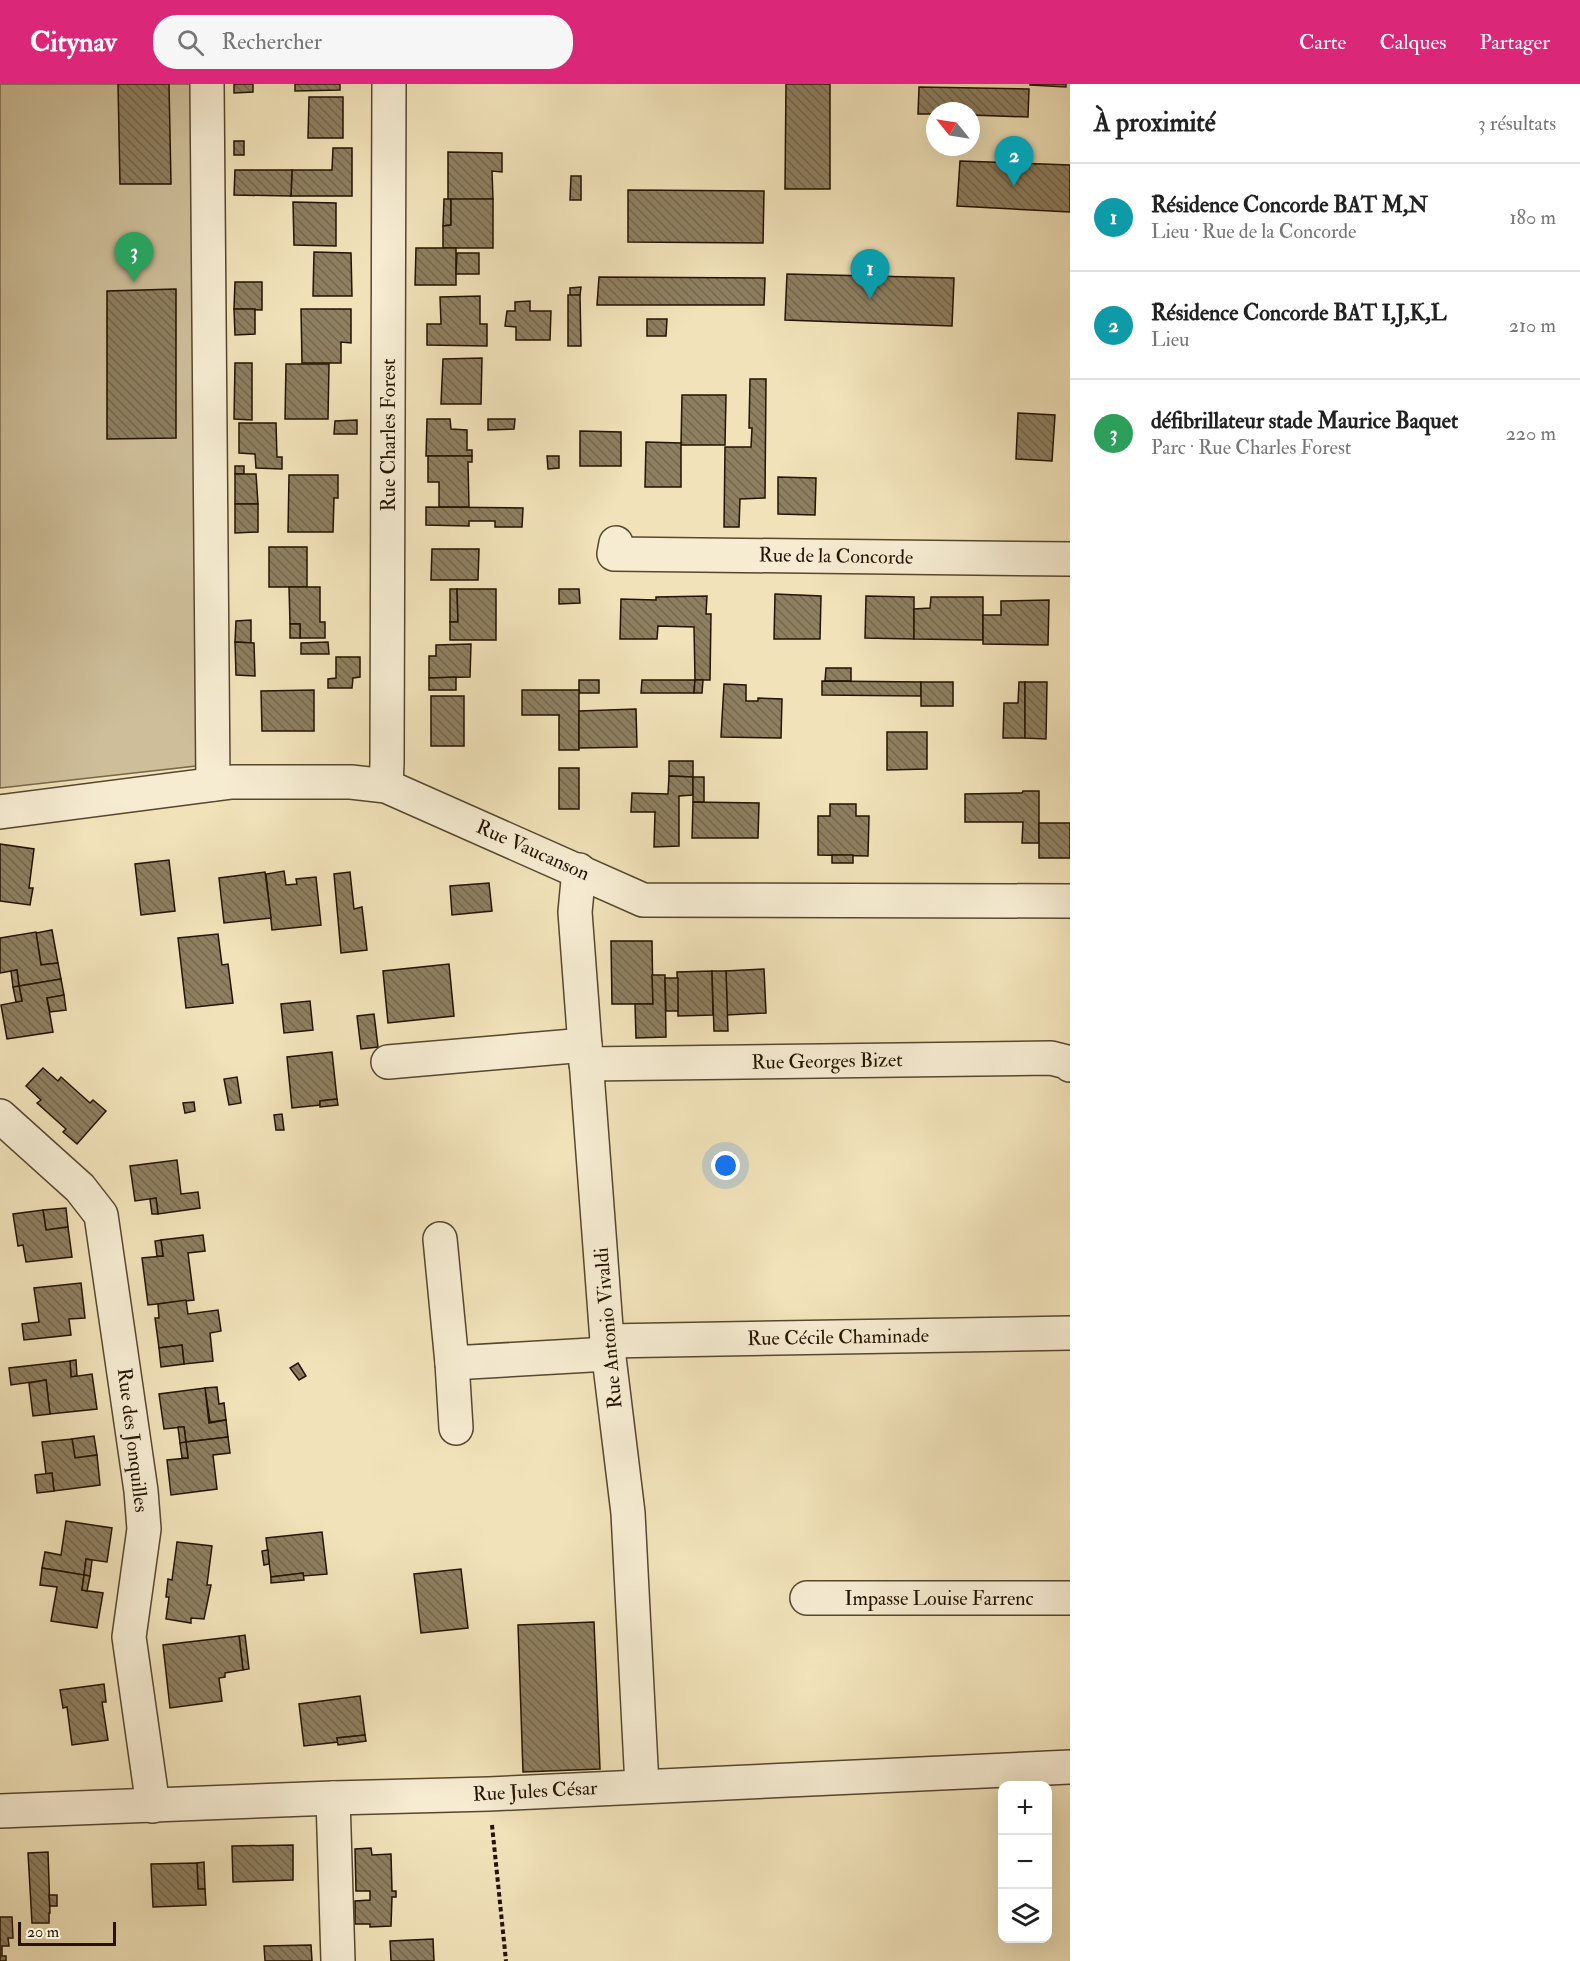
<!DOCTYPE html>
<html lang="fr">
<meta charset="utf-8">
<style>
body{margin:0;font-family:"IM FELL Double Pica",serif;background:#f6f6f6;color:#222}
.controls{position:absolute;right:18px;bottom:18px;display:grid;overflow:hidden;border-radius:12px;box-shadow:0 6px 24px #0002}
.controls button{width:54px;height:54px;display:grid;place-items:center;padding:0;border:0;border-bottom:2px solid #e0e0e0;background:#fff;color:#222;font:30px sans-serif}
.compass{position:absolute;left:926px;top:18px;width:54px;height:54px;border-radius:50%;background:#fff;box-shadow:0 6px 24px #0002;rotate:300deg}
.scale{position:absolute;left:18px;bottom:15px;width:98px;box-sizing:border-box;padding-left:6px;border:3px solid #231300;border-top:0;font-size:16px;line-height:21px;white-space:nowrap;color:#231300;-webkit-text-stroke:4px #f6ecd2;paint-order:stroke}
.you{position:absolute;left:726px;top:1082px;width:21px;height:21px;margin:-15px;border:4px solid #fff;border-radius:50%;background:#1a73e8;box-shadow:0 0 0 9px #1a73e833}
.badge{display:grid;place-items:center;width:39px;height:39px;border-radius:50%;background:#db2777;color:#fff;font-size:20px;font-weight:700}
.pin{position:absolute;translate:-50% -50px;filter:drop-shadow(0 2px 3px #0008)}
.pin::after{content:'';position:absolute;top:32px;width:21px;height:18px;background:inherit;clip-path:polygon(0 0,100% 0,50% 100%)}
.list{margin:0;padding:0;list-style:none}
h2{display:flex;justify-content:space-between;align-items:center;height:78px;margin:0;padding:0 24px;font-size:26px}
h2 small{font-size:20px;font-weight:400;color:#767676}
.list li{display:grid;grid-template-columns:39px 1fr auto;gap:18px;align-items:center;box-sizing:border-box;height:108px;padding:0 24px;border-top:2px solid #e0e0e0}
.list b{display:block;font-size:22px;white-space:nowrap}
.list p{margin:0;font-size:20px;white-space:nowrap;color:#767676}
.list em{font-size:20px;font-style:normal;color:#767676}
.icon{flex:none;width:33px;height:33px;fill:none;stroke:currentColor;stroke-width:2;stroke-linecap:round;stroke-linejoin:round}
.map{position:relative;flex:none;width:1070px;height:1877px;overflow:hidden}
header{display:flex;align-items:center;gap:36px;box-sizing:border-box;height:84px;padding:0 30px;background:#db2777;color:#fff}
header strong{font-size:28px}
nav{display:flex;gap:33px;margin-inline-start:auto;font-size:21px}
.search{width:420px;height:54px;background:#f6f6f6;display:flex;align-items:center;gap:15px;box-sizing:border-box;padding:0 21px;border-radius:24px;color:#767676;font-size:22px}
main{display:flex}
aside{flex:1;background:#fff}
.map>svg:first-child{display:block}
.pitch{fill:#cebf9a;stroke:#78694d;stroke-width:1.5}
.building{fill:url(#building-back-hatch);stroke:#231300;stroke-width:1.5}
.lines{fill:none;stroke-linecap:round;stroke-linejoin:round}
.minor-casing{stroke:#56472e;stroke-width:36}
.path{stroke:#231300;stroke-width:4;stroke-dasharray:4.5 3;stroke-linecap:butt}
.minor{stroke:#f6ecd2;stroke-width:33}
.labels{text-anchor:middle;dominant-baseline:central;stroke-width:5;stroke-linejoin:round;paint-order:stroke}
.street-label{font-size:20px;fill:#231300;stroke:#f6ecd2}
</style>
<header>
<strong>Citynav</strong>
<div class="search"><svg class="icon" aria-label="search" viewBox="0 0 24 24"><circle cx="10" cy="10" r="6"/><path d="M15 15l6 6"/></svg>Rechercher</div>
<nav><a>Carte</a><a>Calques</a><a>Partager</a></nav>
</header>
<main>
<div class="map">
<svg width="1070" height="1877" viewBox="0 0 1070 1877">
<defs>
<pattern id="building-back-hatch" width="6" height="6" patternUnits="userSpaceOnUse" patternTransform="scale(1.5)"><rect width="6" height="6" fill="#8e7f60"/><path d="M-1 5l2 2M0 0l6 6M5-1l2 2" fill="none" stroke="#74674d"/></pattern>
</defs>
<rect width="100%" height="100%" fill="#f1e2b9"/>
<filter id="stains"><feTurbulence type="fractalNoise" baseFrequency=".00333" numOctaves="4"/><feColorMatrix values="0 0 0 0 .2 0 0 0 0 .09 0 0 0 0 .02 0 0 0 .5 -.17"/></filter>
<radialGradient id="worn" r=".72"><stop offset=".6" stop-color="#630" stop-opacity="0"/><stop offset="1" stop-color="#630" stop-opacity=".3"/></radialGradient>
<path class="pitch" d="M0,0H193L196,682L0,704Z"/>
<g class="building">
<path d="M118,0H169L171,100H120Z"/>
<path d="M234,0H253V8L234,9Z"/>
<path d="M295,0H340V6L295,7Z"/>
<path d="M786,0H830V105H785Z"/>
<path d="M1030,0H1066V3L1030,1Z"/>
<path d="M919,3L1029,5L1028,33L971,31V27H935V30H918Z"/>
<path d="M309,13H343V54H308Z"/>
<rect x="234" y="57" width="10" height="14"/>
<path d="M333,64H352V112H291L292,86H332Z"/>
<path d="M448,68L502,69V88L492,87L493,115L448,116Z"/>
<path d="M960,77L1070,81V128L957,122Z"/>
<path d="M235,86H292L291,112L234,111Z"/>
<path d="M571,92H581V116H570Z"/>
<path d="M628,106L764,107L763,159L628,158Z"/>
<path d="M444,115H451V141L443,142Z"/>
<path d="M451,115H493V164H443V142L451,141Z"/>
<path d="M293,118L336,119V162L294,161Z"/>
<path d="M416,164H456V201H415Z"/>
<path d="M314,168L351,169L352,212H313Z"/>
<path d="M457,169H479V190H456Z"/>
<path d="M787,190L954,194L952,242L785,236Z"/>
<path d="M599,193L765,194L764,221H597Z"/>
<path d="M235,198H262V226L234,225Z"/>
<path d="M581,203L580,211L570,212V204Z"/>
<path d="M176,205V354L107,355V207Z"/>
<path d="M568,211H580L581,262H568Z"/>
<path d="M480,212V240H487V262L427,261V240H441L440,213Z"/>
<path d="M530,217V227H551L550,256H516V243L505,242L507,227H515V218Z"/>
<path d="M234,225H255V250L235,251Z"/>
<path d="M301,225H351V259L341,258V279H302Z"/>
<path d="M647,235H667L666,252H647Z"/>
<path d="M482,274L481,320H441L443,275Z"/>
<path d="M235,279H252V336L234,335Z"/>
<path d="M286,280H329L328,335H285Z"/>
<path d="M750,295H766L765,414L740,415L739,443H724L725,363H751L752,344H749Z"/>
<path d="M682,311H726L725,361H681Z"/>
<path d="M1018,329L1055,331L1052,377L1016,375Z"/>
<path d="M427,335H450L451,345L467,346V366H472V372H426Z"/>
<path d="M488,335H515L514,345L488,346Z"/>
<path d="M357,336V350H334L335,337Z"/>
<path d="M239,339H276L277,373H282V385L256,384L255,370L239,369Z"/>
<path d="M580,347L621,348V382H580Z"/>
<path d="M646,358L681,359V403H645Z"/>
<path d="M428,372H472V378H468L469,423H439V398H428Z"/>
<path d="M547,372H559V384L548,385Z"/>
<rect x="235" y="382" width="9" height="8"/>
<path d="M235,390H256L258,420H235Z"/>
<path d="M289,391H338V414H334L333,448H288Z"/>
<path d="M778,393L816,394L815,431L778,430Z"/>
<path d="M235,420H258V448L235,449Z"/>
<path d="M426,423L523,424L522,443H495V437H469V442L426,441Z"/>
<rect x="269" y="463" width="38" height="40"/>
<path d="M432,465H479L478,496H431Z"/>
<path d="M289,503H320V538H325V554H300V540H290Z"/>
<path d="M450,505H457L458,538H450Z"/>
<path d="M457,505H496V556H450V538H458Z"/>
<path d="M559,505H579L580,519L559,520Z"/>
<path d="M775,510L821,512L820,555H774Z"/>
<path d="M707,512L706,530H711L710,596H695L694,543L658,542L657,555H620L621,515L656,516V513Z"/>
<path d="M866,512L914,513V555L865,554Z"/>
<path d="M931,513H983V556L914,555V525L930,524Z"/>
<path d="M1049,516L1048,561L983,560V531H1001V517Z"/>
<path d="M251,536V559L235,558L236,537Z"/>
<rect x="290" y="540" width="10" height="14"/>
<path d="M235,558L254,559L255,592L236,591Z"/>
<path d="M328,558L329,570H301V559Z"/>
<path d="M471,560L470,593L429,594V572H436V561Z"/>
<path d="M336,573H360V593L353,594L352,604H328V595L336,594Z"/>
<path d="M826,584H851V597H825Z"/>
<path d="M456,593V606H429V594Z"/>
<rect x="579" y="596" width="20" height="13"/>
<path d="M642,596H695L694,609H641Z"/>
<path d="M695,596H703L702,609H694Z"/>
<path d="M822,597L921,598V612L822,611Z"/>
<rect x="921" y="598" width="32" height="24"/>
<path d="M1019,598H1025V654H1003L1004,619H1018Z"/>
<path d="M1025,598H1047L1046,655L1025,654Z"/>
<path d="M724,600L746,601V617H758V614L782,615L781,654L721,653Z"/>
<path d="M314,606V647H262L261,607Z"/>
<path d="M522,606H579V666H559V631H522Z"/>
<rect x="431" y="612" width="33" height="50"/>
<path d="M636,625L637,663L579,664V627Z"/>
<path d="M887,648H927V685L887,686Z"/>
<path d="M669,677H693V693L669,692Z"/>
<rect x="559" y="684" width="20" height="41"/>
<path d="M669,692L693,693V711L679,712V762L654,763L655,728H631L632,709L668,710Z"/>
<rect x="693" y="693" width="11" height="25"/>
<path d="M1023,707H1039V759H1022L1023,738H965V710L1022,709Z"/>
<path d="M693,718L759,719L758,754H692Z"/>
<path d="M830,720H856V732H869L868,772L818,771V732H830Z"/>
<rect x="1039" y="739" width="31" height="35"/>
<path d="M0,760L34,765L29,804H33L30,821L0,817Z"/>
<rect x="832" y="771" width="21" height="8"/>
<path d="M169,776L175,827L141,831L135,780Z"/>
<path d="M284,787L286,801L297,800L296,795L316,793L321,841L272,846L266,790Z"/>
<path d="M265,788L271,834L224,839L219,794Z"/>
<path d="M350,788L354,825L362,823L367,866L341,869L334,790Z"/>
<path d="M489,799L492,827L452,831L450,802Z"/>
<path d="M52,846L58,879L41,881L36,849Z"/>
<path d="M36,848L41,881L58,879L61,895L19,902L17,886L0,889V854Z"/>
<path d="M218,850L222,881L228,880L233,919L186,924L178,854Z"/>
<path d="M611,857H652L653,920H612Z"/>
<path d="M449,880L454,932L388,939L383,887Z"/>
<path d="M764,885L766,929L727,931L726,887Z"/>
<path d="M17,886L19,902L13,903L11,887Z"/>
<path d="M712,887L713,931L678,932L677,888Z"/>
<path d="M712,887H726L728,947H714Z"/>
<path d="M652,891H665L666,953L636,954L635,920H653Z"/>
<path d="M665,894H678V927H666Z"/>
<path d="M61,895L64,911L47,914L53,948L7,955L1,921L22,917L19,902Z"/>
<path d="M19,902L22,917L16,918L13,903Z"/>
<path d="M64,911L66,926L50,928L47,914Z"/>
<path d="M310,917L313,946L284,949L281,920Z"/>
<path d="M374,930L378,963L361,965L357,932Z"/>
<path d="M332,968L337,1015L320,1017V1021L292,1024L287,973Z"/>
<path d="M43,984L58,997L61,993L90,1019L93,1016L106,1027L77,1060L63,1048L66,1045L37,1019L41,1016L26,1002Z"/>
<path d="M237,993L241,1019L229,1021L224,995Z"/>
<path d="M337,1015L338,1021L320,1023V1017Z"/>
<path d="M194,1018L195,1027L185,1029L183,1019Z"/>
<path d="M282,1030L284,1046H276L274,1031Z"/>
<path d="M177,1076L181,1110L198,1108L200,1124L158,1130L156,1114L135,1117L130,1082Z"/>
<path d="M156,1114L158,1130H152L150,1115Z"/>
<path d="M66,1124L68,1143L46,1146L43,1126Z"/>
<path d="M43,1126L46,1146L68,1143L72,1173L26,1178L23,1161L18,1162L13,1130Z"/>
<path d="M203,1151L205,1167L188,1169L194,1216L148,1221L142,1174L163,1172L161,1156Z"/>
<path d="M161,1156L163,1172H157L155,1157Z"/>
<path d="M81,1199L85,1234L69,1235L71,1251L24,1256L22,1240L39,1238L34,1204Z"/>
<path d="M186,1216L188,1230L218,1226L221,1247L210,1249L213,1277L184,1280L182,1261L159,1264L155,1234H159L158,1220Z"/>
<path d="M182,1261L184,1280L161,1283L159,1264Z"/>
<path d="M76,1276L77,1292L71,1293L70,1277Z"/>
<path d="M70,1277L71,1293L92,1290L97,1325L50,1330L46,1296L11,1301L9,1284Z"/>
<path d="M298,1279L306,1292L299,1296L290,1284Z"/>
<path d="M46,1296L50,1330L33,1332L29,1299Z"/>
<path d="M217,1303L219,1320L224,1319L226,1336L210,1338L205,1304Z"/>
<path d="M205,1304L209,1339L226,1336L228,1353L186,1358L184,1343L164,1345L159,1310Z"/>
<path d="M178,1343H184L186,1358L180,1359Z"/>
<path d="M94,1352L97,1371L75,1374L72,1355Z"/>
<path d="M228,1353L230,1369L213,1371L217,1405L171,1411L167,1376L188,1374L186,1358Z"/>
<path d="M72,1355L75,1374L97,1371L100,1401L54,1407L52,1389L46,1390L42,1358Z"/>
<path d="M186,1358L188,1374H182L180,1359Z"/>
<path d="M52,1389L54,1407L37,1409L35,1391Z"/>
<path d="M66,1437L112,1444L107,1478L86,1475L84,1491L42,1484L45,1468L61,1471Z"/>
<path d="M322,1448L327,1490L303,1492V1489L271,1493L266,1454Z"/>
<path d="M177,1458L212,1462L207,1501H211L204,1535L191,1534V1539L166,1535L169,1513H166L168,1495L172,1496Z"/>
<path d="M268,1466L269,1480L264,1481L262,1467Z"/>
<path d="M86,1475L92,1476L90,1492L84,1491Z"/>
<path d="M42,1484L84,1491L82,1506L103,1509L97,1544L51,1537L57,1503L40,1501Z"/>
<path d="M461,1485L468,1544L421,1549L414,1490Z"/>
<path d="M303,1489L304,1496L271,1499V1493Z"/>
<path d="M84,1491L90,1492L87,1507L82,1506Z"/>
<path d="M594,1538L600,1685L523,1688L518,1541Z"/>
<path d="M245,1551L249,1585L243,1586L239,1552Z"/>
<path d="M239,1552L243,1586L225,1589V1593L219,1594L222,1617L170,1624L163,1561Z"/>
<path d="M104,1600L106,1618H102L108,1656L72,1661L67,1623L63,1624L60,1606Z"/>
<path d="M360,1612L365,1651L337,1654L338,1658L304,1662L299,1620Z"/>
<path d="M365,1651L366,1657L338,1661L337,1654Z"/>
<path d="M293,1761V1796L233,1798L232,1762Z"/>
<path d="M371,1764L372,1771L391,1770L392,1807H396V1813H392L391,1842L370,1843V1840H355V1817L370,1816V1807H356L355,1765Z"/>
<path d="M48,1768L50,1829H49V1839H32L28,1769Z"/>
<path d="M204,1778L205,1805H198L197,1779Z"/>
<path d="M197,1779L198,1805H205L206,1821L153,1823L151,1780Z"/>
<path d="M49,1811H57V1822H50Z"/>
<path d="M0,1833H12L13,1854H8L9,1862H2V1872H6V1877H0Z"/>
<path d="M433,1855L434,1877H391L390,1857Z"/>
<path d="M311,1861L312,1877H265L264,1862Z"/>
</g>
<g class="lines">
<defs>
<g id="minor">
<path d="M207,0L213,700"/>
<path d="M616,459L614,470L1070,475"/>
<path d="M386,702L387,679L389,0"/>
<path d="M0,728L232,698H351L386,702L643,816L1070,817"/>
<path d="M579,786L575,828L607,1257L628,1429L642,1702"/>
<path d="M388,978L585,961"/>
<path d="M586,980L1051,974L1067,978L1070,981"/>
<path d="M0,1032L80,1104L101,1131L141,1407L144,1445L129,1553L153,1722"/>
<path d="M440,1155L452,1279L608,1270"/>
<path d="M607,1257L1070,1249"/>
<path d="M452,1279L456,1344"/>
<path d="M807,1514H1070"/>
<path d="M333,1714L338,1877"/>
<path d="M0,1727L333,1714L489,1710L1070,1683"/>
</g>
</defs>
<use href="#minor" class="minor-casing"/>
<path class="path" d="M492,1741L506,1877"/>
<use href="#minor" class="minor"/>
</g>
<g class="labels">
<g class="street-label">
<text transform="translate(388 351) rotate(-90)">Rue Charles Forest</text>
<text transform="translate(836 472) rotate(1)">Rue de la Concorde</text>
<text transform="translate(533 766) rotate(24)">Rue Vaucanson</text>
<text transform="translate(827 977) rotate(-1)">Rue Georges Bizet</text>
<text transform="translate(608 1244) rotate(-95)">Rue Antonio Vivaldi</text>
<text transform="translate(838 1253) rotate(-1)">Rue Cécile Chaminade</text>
<text transform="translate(133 1356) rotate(83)">Rue des Jonquilles</text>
<text x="939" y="1514">Impasse Louise Farrenc</text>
<text transform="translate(535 1707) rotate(-3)">Rue Jules César</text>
</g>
</g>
<rect width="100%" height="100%" filter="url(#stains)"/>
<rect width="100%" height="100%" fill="url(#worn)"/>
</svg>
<div class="controls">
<button>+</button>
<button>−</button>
<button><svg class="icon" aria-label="layers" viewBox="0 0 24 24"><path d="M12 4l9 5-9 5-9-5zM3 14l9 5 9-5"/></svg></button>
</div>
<svg class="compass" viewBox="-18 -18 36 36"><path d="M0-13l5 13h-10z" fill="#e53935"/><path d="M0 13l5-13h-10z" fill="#767676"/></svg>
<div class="scale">20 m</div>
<div class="you"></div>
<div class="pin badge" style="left:870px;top:215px;background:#0f9aa8">1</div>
<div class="pin badge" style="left:1014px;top:102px;background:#0f9aa8">2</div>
<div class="pin badge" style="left:134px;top:198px;background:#2e9e5b">3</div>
</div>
<aside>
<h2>À proximité<small>3 résultats</small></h2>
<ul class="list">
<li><span class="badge" style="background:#0f9aa8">1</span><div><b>Résidence Concorde BAT M,N</b><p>Lieu · Rue de la Concorde</p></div><em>180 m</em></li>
<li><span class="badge" style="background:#0f9aa8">2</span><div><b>Résidence Concorde BAT I,J,K,L</b><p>Lieu</p></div><em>210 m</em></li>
<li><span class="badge" style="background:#2e9e5b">3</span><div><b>défibrillateur stade Maurice Baquet</b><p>Parc · Rue Charles Forest</p></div><em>220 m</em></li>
</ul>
</aside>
</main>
